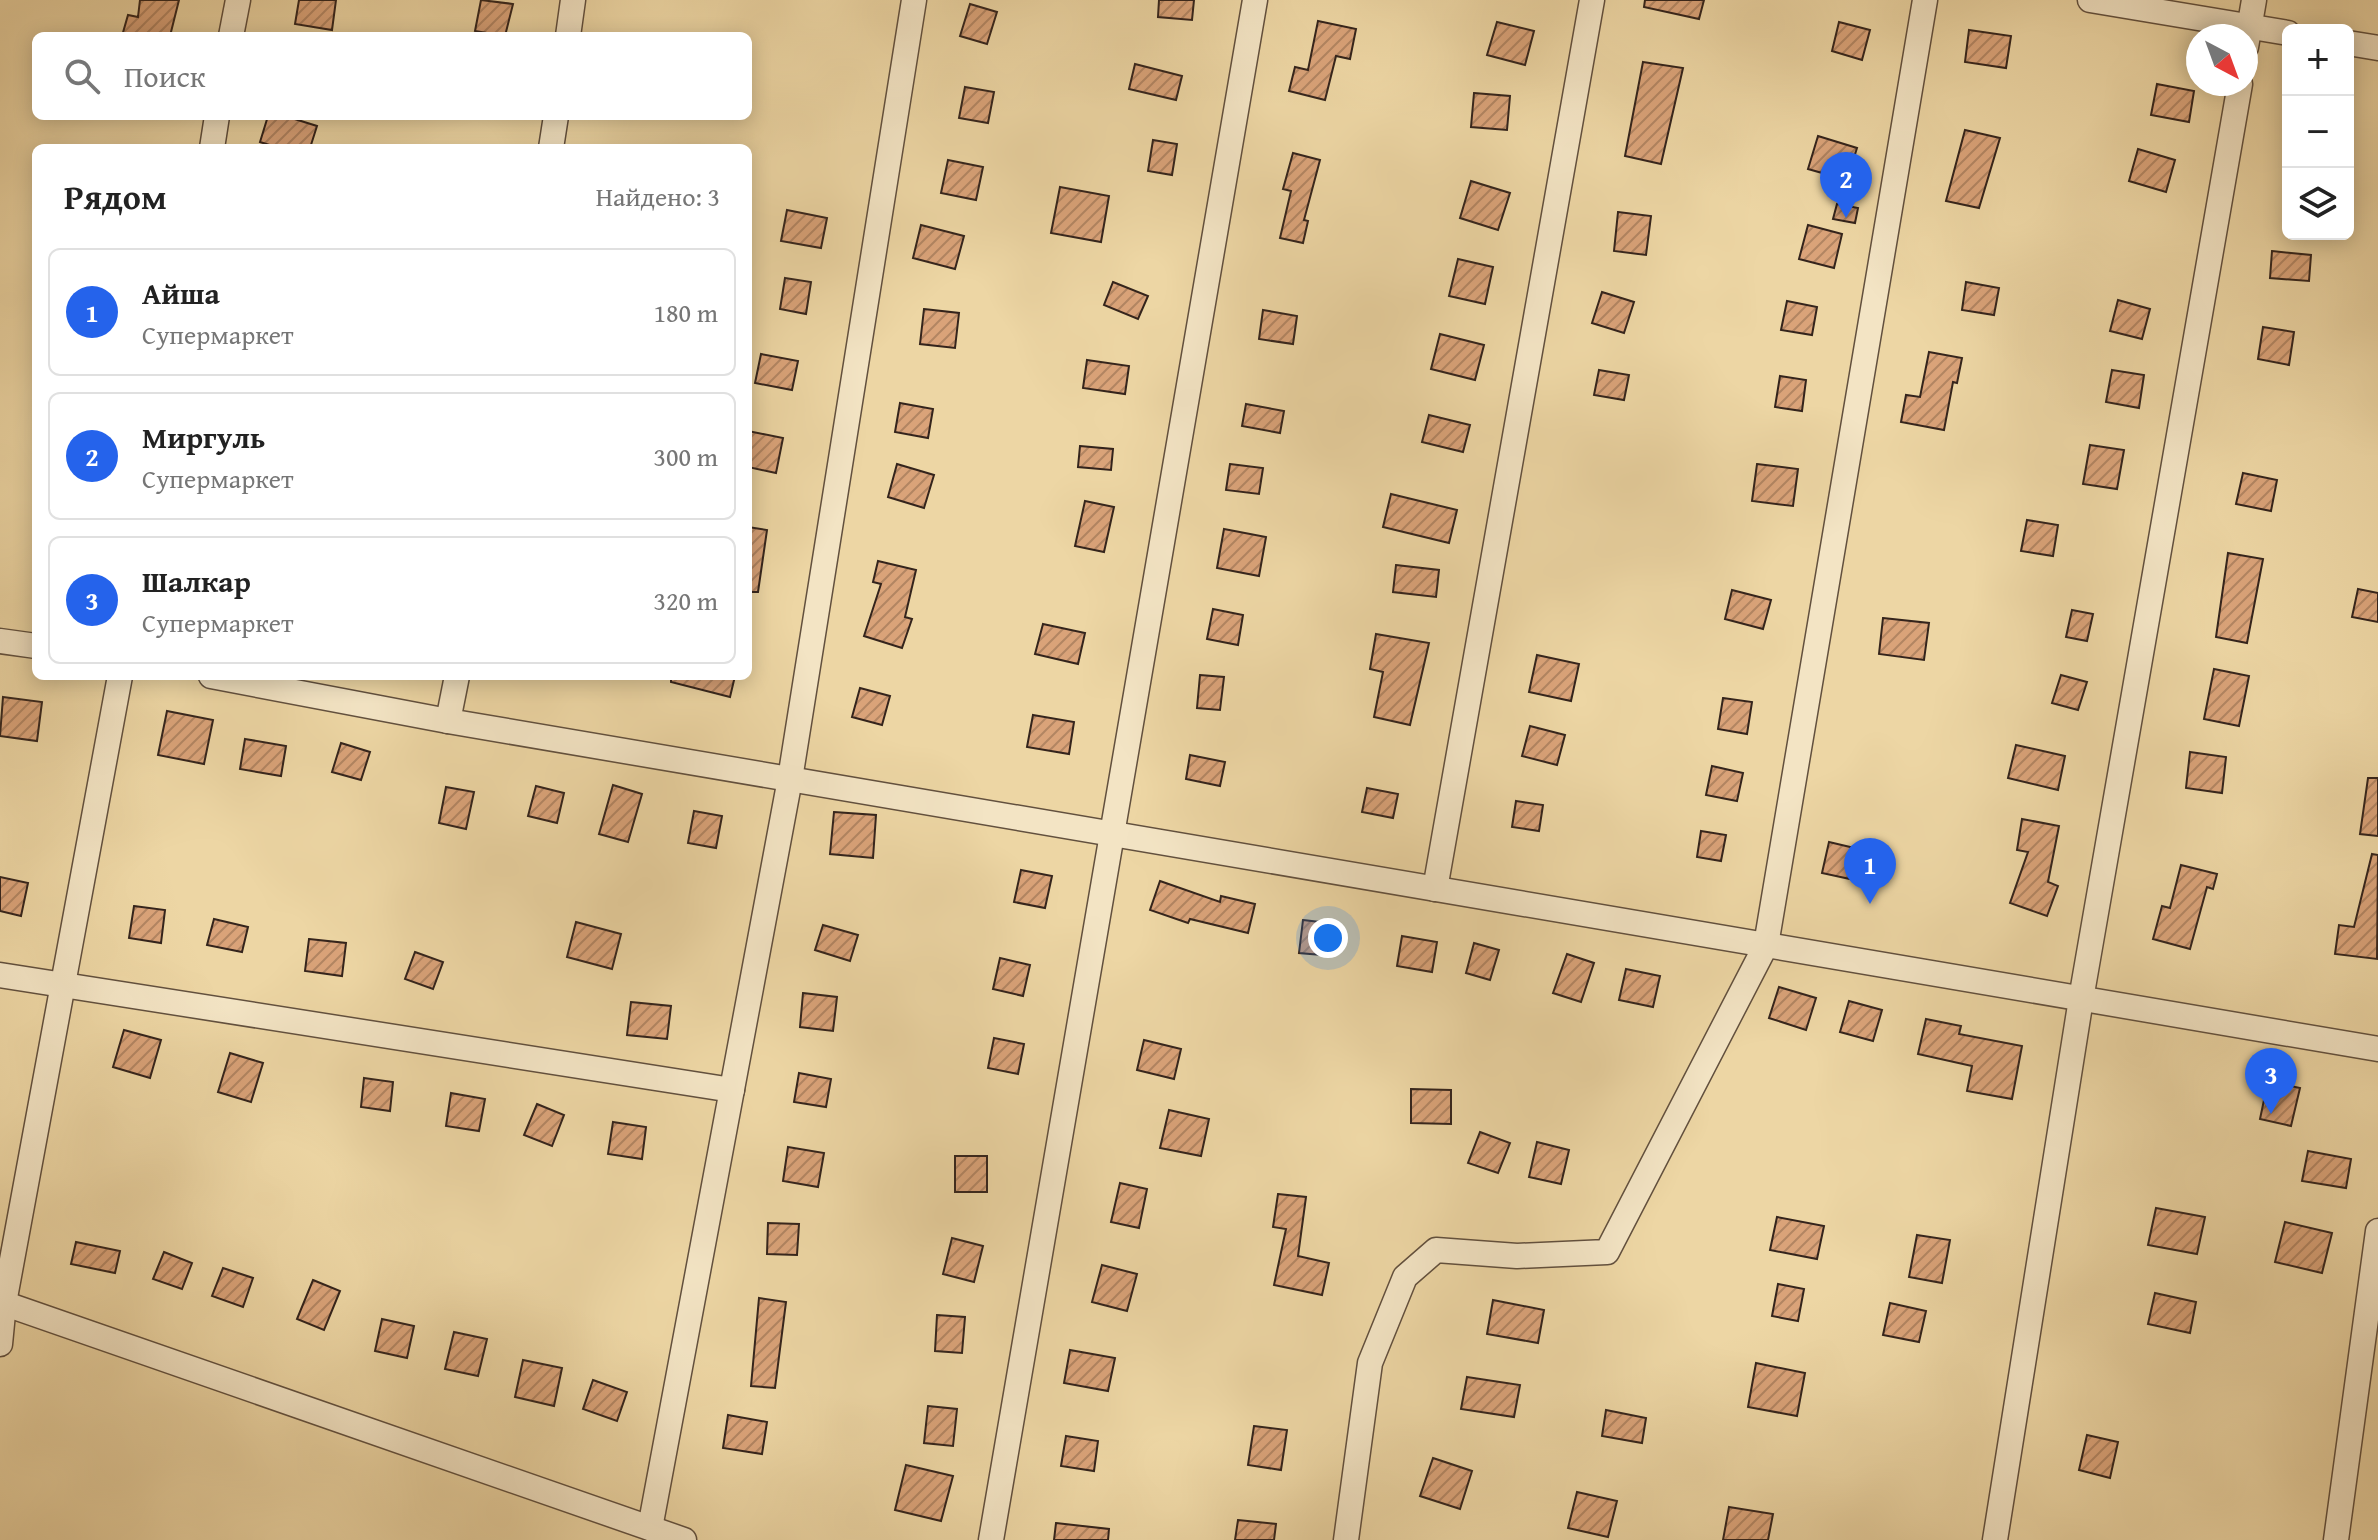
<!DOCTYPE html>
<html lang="ru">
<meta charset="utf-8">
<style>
body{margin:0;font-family:"Gentium Book Plus",serif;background:#f6f6f6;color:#222}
.controls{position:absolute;right:24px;top:24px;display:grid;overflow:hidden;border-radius:12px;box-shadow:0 4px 20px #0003}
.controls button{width:72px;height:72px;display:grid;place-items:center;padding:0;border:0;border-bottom:2px solid #e0e0e0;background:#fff;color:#222;font:40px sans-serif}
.compass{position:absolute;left:2186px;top:24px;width:72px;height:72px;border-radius:50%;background:#fff;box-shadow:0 4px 20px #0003;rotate:139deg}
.you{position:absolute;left:1328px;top:938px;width:28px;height:28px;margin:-20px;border:6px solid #fff;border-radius:50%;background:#1a73e8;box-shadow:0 0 0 12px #1a73e833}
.badge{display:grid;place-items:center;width:52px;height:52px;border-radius:50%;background:#2563eb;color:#fff;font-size:26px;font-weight:700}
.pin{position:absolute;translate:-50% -66px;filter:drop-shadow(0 2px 4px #0008)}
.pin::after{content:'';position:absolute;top:42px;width:28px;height:24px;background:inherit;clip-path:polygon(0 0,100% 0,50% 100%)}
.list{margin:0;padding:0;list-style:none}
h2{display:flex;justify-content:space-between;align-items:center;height:104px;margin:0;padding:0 32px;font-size:34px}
h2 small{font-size:26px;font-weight:400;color:#767676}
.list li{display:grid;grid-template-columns:52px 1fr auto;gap:24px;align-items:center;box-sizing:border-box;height:128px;margin:0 16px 16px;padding:0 16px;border:2px solid #e0e0e0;border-radius:12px}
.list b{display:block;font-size:30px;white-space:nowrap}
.list p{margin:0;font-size:26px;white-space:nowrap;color:#767676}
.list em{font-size:26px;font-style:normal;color:#767676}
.icon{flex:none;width:44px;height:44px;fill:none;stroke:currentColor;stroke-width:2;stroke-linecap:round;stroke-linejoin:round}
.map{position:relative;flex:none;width:2378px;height:1540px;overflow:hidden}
.search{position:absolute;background:#fff;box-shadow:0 4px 20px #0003;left:32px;top:32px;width:720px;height:88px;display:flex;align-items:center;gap:20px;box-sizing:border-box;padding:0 28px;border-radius:12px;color:#767676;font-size:30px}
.panel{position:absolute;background:#fff;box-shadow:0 4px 20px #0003;left:32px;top:144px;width:720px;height:536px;border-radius:12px}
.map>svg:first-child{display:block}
.building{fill:url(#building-hatch);stroke:#34241c;stroke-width:2}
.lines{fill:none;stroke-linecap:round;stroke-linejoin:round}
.street-casing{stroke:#62503e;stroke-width:27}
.street{stroke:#f3e4c4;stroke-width:24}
</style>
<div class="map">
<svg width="2378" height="1540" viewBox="0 0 2378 1540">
<defs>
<pattern id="building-hatch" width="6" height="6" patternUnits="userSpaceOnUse" patternTransform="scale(2)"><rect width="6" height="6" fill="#daa379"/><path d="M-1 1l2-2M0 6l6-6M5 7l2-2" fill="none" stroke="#b28562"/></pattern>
</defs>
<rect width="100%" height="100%" fill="#edd6a4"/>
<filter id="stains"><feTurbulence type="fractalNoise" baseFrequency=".0025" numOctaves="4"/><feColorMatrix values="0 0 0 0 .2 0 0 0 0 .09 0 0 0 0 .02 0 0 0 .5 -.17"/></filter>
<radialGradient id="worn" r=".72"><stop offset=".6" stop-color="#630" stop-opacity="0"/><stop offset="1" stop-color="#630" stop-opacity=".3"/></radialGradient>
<g class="building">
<path d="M140,0H179L170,36H122L128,15L138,17Z"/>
<path d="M299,0H336L332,30L295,24Z"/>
<path d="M481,0L513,4L505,36L475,31Z"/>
<path d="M1159,0H1194L1192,20L1158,17Z"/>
<path d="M1645,0H1704L1699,19L1644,7Z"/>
<path d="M970,4L997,12L987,44L960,36Z"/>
<path d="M1318,21L1356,29L1350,59L1336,56L1325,100L1289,91L1295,67L1308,70Z"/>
<path d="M1497,22L1534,31L1525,65L1487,55Z"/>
<path d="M1839,22L1870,30L1862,60L1832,51Z"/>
<path d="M1969,30L2011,36L2006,68L1965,62Z"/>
<path d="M1643,62L1683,68L1661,164L1625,156Z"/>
<path d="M1135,64L1182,76L1176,100L1129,89Z"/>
<path d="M2157,84L2194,91L2189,122L2151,115Z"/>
<path d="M965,87L994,92L988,123L959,118Z"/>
<path d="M1474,93L1510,96L1507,130L1471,127Z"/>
<path d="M268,116H285L317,126L310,148H279L260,142Z"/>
<path d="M1965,130L2000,138L1979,208L1946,201Z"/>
<path d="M1818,136L1857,148L1847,180L1808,169Z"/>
<path d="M1153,140L1177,144L1172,175L1148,171Z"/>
<path d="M2138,149L2175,160L2166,192L2129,181Z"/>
<path d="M1293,153L1320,160L1304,220L1308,221L1303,243L1280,238L1291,191L1283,189Z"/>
<path d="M948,160L983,167L976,200L941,193Z"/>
<path d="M1471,181L1510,193L1498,230L1460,218Z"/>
<path d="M1060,187L1109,196L1101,242L1051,233Z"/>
<path d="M1837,204L1858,208L1855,223L1833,219Z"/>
<path d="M787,210L827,218L821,248L781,241Z"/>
<path d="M1618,212L1651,216L1646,255L1614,251Z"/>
<path d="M921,225L964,236L955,269L913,258Z"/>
<path d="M1808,225L1842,234L1834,268L1799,259Z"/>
<path d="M2272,251L2311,255L2309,281L2270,278Z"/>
<path d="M1458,259L1493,267L1485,304L1449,296Z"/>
<path d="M785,278L811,282L806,314L780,309Z"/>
<path d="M1113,282L1148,296L1138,319L1104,305Z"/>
<path d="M1966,282L1999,288L1994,315L1962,310Z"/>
<path d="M1602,292L1634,302L1624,333L1592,323Z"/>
<path d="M2118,300L2150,309L2142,339L2110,331Z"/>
<path d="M1787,301L1817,307L1812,335L1781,330Z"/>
<path d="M924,309L959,313L955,348L920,344Z"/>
<path d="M1263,310L1297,316L1293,344L1259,339Z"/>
<path d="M2263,327L2294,332L2289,365L2258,359Z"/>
<path d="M1440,334L1484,345L1475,380L1431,369Z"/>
<path d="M1929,352L1962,358L1957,383L1953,382L1944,430L1901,422L1906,395L1920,397Z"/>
<path d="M761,354L798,361L792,390L755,383Z"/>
<path d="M1087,360L1129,366L1125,394L1083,388Z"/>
<path d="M1599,370L1629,375L1624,400L1594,395Z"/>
<path d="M2112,370L2144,375L2139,408L2106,402Z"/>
<path d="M1780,376L1806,380L1802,411L1775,407Z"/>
<path d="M900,403L933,409L928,438L895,432Z"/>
<path d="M1246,404L1284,411L1280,433L1242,426Z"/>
<path d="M1429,415L1470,425L1463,452L1422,442Z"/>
<path d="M748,431L783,438L776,473L748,467Z"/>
<path d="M2090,445L2124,450L2117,489L2083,484Z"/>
<path d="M1080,446L1113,449L1111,470L1078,467Z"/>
<path d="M897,464L934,475L924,508L888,497Z"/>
<path d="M1230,464L1263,468L1259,494L1226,490Z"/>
<path d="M1757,464L1798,469L1793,506L1752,501Z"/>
<path d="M2243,473L2277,480L2271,511L2236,504Z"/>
<path d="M1391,494L1457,510L1449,543L1383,527Z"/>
<path d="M1085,501L1114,507L1104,552L1075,546Z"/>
<path d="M2027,520L2058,525L2053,556L2021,551Z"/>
<path d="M748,527L767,530L758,592H748Z"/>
<path d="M1224,529L1266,537L1259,576L1217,568Z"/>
<path d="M2228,553L2263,559L2247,643L2216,637Z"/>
<path d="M878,561L916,570L905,617L912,619L902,648L864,636L881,584L873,582Z"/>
<path d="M1396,565L1439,570L1436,597L1393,592Z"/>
<path d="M2358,589L2378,593V622L2352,617Z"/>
<path d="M1732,590L1771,600L1763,629L1725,619Z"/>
<path d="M1213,609L1243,615L1238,645L1207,639Z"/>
<path d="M2072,610L2093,614L2087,641L2066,637Z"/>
<path d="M1883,618L1929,623L1924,660L1879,654Z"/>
<path d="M1043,624L1085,633L1078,664L1035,654Z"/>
<path d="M1376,634L1429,643L1410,725L1374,717L1383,672L1370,669Z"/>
<path d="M1537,655L1579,664L1571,701L1529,692Z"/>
<path d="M2214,669L2249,676L2239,726L2204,719Z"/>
<path d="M1200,675L1224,677L1220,710L1197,708Z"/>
<path d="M2061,675L2087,682L2078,710L2052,703Z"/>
<path d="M671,676H735L730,697L671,682Z"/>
<path d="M860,688L890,696L882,725L852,717Z"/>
<path d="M3,697L42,702L37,741L0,736Z"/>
<path d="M1723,698L1752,702L1747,734L1718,729Z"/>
<path d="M167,711L213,720L204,764L158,755Z"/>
<path d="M1033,715L1074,722L1069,754L1027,747Z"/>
<path d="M1530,726L1565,735L1557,765L1522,756Z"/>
<path d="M245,739L286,746L281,776L240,769Z"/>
<path d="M341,743L370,752L361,780L332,772Z"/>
<path d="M2016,745L2065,756L2058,790L2008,778Z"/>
<path d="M2190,752L2226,757L2222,793L2186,788Z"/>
<path d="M1190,755L1225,762L1220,786L1186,779Z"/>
<path d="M1712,766L1743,773L1737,801L1706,795Z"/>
<path d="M2368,778H2378V836L2360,834Z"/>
<path d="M613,785L642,794L628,842L599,834Z"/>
<path d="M536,786L564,793L557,823L528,816Z"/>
<path d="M446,787L474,792L466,829L439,823Z"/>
<path d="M1367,788L1398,794L1393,818L1362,812Z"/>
<path d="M1516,801L1543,805L1539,831L1512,827Z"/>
<path d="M694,811L722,816L716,848L688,843Z"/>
<path d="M834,812L876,815L873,858L830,854Z"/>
<path d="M2022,819L2059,826L2048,882L2058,886L2047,916L2010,903L2028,852L2017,850Z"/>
<path d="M1701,831L1726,835L1721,861L1697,857Z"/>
<path d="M1829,842L1880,854L1873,884L1822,873Z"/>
<path d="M2372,854L2378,855L2377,959L2335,954L2339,925L2354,927Z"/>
<path d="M2181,865L2217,874L2213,889L2207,887L2190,949L2153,939L2162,906L2170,908Z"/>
<path d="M1021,870L1052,876L1045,908L1014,902Z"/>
<path d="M0,877L28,883L21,916L0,911Z"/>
<path d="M1160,881L1220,902L1221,896L1255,904L1248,933L1190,919L1188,923L1150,910Z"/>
<path d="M134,906L165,910L161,943L129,938Z"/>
<path d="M214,919L248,927L242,952L207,945Z"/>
<path d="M1303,920L1337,924L1333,956L1299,953Z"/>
<path d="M576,922L621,934L612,969L567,957Z"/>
<path d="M823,925L858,935L850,961L815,950Z"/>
<path d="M1402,936L1437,942L1432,972L1397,966Z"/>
<path d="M309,939L346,943L342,976L305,971Z"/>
<path d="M1474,943L1499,950L1490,980L1466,973Z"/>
<path d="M415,952L443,962L433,989L405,979Z"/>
<path d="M1567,954L1594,963L1581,1002L1553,993Z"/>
<path d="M1000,958L1030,965L1023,996L993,989Z"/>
<path d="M1626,969L1660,976L1653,1007L1619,1000Z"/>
<path d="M1779,987L1816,998L1806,1030L1769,1018Z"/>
<path d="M803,993L837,997L833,1031L800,1027Z"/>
<path d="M1849,1001L1882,1010L1873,1041L1840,1032Z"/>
<path d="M631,1002L671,1006L667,1039L627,1035Z"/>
<path d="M1926,1019L1961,1026L1959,1034L2022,1046L2012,1099L1967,1091L1972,1066L1918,1054Z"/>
<path d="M124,1030L161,1040L150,1078L113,1067Z"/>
<path d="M994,1038L1024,1044L1018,1074L988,1068Z"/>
<path d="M1144,1040L1181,1049L1174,1079L1137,1070Z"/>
<path d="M230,1053L263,1063L251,1102L218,1092Z"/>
<path d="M799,1073L831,1079L826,1107L794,1102Z"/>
<path d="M364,1078L393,1082L390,1111L361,1107Z"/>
<path d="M2268,1081L2300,1088L2291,1126L2260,1119Z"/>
<path d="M1411,1089L1451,1090V1124L1411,1123Z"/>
<path d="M451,1093L485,1099L479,1131L446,1126Z"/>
<path d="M537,1104L564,1115L552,1146L524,1135Z"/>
<path d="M1169,1110L1209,1119L1201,1156L1160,1148Z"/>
<path d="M613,1122L646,1127L642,1159L608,1154Z"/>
<path d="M1480,1132L1510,1143L1498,1173L1468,1163Z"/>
<path d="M1537,1142L1569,1150L1561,1184L1529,1177Z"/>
<path d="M788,1147L824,1153L818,1187L783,1181Z"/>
<path d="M2308,1151L2351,1159L2346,1188L2302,1181Z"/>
<rect x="955" y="1156" width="32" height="36"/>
<path d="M1120,1183L1147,1189L1139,1228L1111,1222Z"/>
<path d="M1278,1194L1306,1197L1298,1256L1329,1263L1322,1295L1274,1285L1286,1229L1273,1227Z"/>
<path d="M2156,1208L2205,1217L2197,1254L2148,1245Z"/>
<path d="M1777,1217L1824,1226L1817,1259L1770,1250Z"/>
<path d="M2285,1222L2332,1233L2322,1273L2275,1262Z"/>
<path d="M768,1223L799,1224L797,1255L767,1254Z"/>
<path d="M1917,1235L1950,1240L1942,1283L1909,1277Z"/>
<path d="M952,1238L983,1246L974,1282L943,1274Z"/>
<path d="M76,1242L120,1251L115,1273L71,1264Z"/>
<path d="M164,1252L192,1263L182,1289L153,1279Z"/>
<path d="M1102,1265L1137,1274L1127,1311L1092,1302Z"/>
<path d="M223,1268L253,1278L243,1307L212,1296Z"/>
<path d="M313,1280L340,1291L324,1330L297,1319Z"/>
<path d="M1778,1284L1804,1289L1798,1321L1772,1316Z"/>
<path d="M2155,1293L2196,1302L2190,1333L2148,1324Z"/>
<path d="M759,1298L786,1302L775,1388L751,1386Z"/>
<path d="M1493,1300L1544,1310L1538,1343L1487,1334Z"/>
<path d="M1890,1303L1926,1311L1919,1342L1883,1335Z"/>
<path d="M937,1315L965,1317L962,1353L935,1351Z"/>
<path d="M382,1319L414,1326L407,1358L375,1351Z"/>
<path d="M454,1332L487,1339L478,1376L445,1369Z"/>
<path d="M1070,1350L1115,1358L1108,1391L1064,1383Z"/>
<path d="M523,1360L562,1368L554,1406L515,1397Z"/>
<path d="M1756,1363L1805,1373L1797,1416L1748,1407Z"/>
<path d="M1467,1377L1520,1385L1514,1417L1461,1409Z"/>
<path d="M593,1380L627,1392L617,1421L583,1409Z"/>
<path d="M928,1406L957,1409L953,1446L924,1443Z"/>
<path d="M1606,1410L1646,1418L1642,1443L1602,1436Z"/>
<path d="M728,1415L767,1422L762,1454L723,1448Z"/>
<path d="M1254,1426L1287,1430L1281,1470L1248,1465Z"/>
<path d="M2087,1435L2118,1442L2110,1478L2079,1470Z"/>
<path d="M1066,1436L1098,1441L1094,1471L1061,1466Z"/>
<path d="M1433,1458L1472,1471L1460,1509L1420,1496Z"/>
<path d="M906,1465L953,1476L941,1521L895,1510Z"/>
<path d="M1577,1492L1617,1501L1608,1537L1568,1528Z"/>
<path d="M1729,1507L1773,1514L1768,1540H1723Z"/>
<path d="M1238,1520L1276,1524L1274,1540H1235Z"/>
<path d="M1056,1523L1109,1529L1108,1540H1054Z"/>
</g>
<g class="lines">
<defs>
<g id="street">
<path d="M2090,0L2288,33"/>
<path d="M231,36L238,0"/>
<path d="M568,36L573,0"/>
<path d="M2348,43L2378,48"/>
<path d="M2246,47L2254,0"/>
<path d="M212,148L217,116"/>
<path d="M551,148L556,116"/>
<path d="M0,641L36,646"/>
<path d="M211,676L448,721L2378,1049"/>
<path d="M448,721L457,676"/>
<path d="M1435,889L1592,0"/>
<path d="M0,975L732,1090"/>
<path d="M0,1302L684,1540"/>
<path d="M0,1344L4,1303L120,676"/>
<path d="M650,1528L790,779L914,0"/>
<path d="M991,1540L1255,0"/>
<path d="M1346,1540L1370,1363L1405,1277L1436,1250L1517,1256L1607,1252L1766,945L1925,0"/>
<path d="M1995,1540L2081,999L2240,84"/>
<path d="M2336,1540L2378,1231"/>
</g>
</defs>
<use href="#street" class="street-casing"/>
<use href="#street" class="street"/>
</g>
<rect width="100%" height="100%" filter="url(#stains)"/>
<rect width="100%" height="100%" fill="url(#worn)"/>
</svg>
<div class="controls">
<button>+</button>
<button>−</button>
<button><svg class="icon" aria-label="layers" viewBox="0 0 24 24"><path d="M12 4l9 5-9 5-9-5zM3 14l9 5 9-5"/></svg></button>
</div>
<svg class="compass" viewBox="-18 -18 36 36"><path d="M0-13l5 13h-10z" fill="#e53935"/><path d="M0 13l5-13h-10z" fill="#767676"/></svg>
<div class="you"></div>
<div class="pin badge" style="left:1870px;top:904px">1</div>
<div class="pin badge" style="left:1846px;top:218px">2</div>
<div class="pin badge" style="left:2271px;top:1114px">3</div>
<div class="search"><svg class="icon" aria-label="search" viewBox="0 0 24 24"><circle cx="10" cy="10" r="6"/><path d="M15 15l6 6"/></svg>Поиск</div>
<section class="panel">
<h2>Рядом<small>Найдено: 3</small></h2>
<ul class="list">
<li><span class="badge">1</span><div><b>Айша</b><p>Супермаркет</p></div><em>180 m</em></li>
<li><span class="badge">2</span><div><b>Миргуль</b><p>Супермаркет</p></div><em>300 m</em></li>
<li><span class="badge">3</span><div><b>Шалкар</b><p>Супермаркет</p></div><em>320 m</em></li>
</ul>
</section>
</div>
